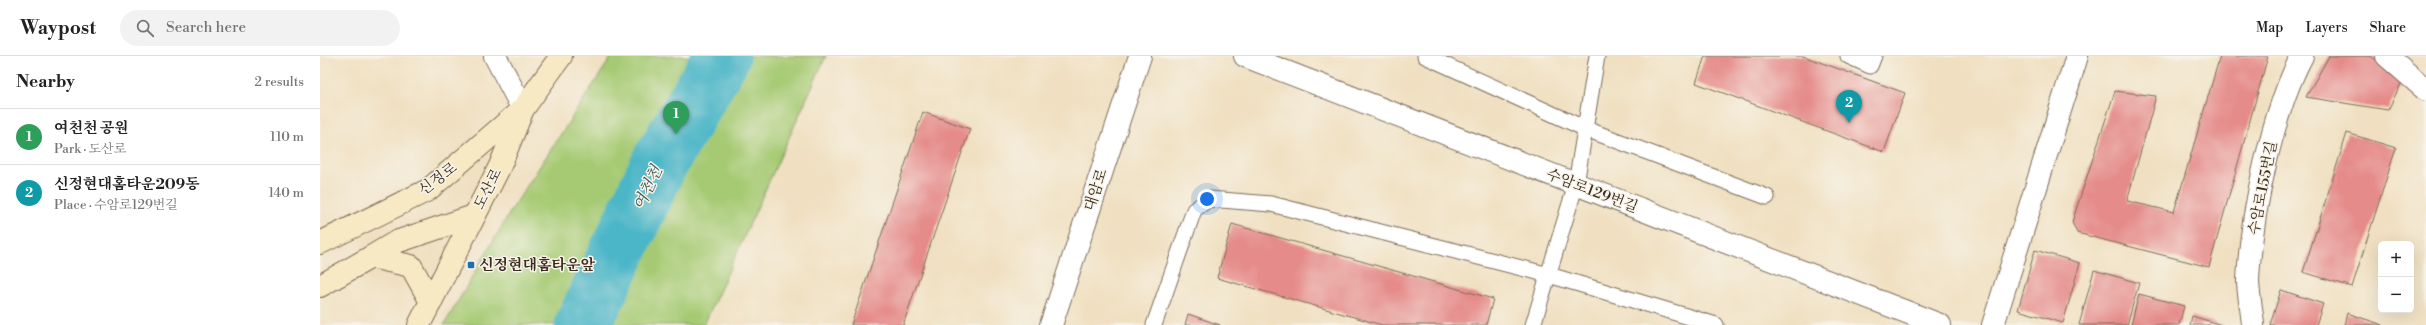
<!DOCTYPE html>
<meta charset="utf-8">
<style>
body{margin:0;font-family:"Libre Bodoni","Noto Serif KR",serif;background:#f2f2f2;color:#222}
.controls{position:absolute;right:12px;bottom:12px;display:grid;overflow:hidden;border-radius:6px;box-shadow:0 4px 16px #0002}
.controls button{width:36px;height:36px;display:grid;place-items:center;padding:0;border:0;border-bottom:1px solid #e0e0e0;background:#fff;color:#222;font:20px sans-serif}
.you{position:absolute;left:887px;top:143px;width:14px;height:14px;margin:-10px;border:3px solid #fff;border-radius:50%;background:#1a73e8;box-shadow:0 0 0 6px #1a73e833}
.badge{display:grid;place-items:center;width:26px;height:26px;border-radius:50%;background:#2563eb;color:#fff;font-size:13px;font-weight:700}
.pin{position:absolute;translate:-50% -33px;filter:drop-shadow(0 1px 2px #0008)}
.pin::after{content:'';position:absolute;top:21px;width:14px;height:12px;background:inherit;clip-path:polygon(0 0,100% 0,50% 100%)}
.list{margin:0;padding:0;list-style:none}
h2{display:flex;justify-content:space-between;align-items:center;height:52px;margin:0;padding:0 16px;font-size:17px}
h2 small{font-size:13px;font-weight:400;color:#767676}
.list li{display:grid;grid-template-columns:26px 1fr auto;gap:12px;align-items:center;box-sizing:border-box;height:56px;padding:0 16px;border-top:1px solid #e0e0e0}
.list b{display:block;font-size:15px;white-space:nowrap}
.list p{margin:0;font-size:13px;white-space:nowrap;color:#767676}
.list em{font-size:13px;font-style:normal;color:#767676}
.icon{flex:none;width:22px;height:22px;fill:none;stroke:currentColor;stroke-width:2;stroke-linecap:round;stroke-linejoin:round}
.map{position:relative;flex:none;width:2106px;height:269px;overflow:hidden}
header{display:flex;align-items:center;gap:24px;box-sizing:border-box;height:56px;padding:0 20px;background:#fff;border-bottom:1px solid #e0e0e0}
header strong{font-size:19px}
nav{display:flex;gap:22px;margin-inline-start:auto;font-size:14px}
.search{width:280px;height:36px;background:#f2f2f2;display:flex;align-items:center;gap:10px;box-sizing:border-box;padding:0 14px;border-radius:22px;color:#767676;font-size:15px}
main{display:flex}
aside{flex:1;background:#fff}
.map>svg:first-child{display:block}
.green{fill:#a6ca73;stroke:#707a48}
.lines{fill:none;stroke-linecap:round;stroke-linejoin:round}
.river{stroke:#4bb6c8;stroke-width:57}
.building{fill:#e58c8b}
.service-casing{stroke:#7a6a57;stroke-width:17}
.minor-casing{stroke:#7a6a57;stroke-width:24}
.tertiary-casing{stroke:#7a6a57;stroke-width:24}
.secondary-casing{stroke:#7a6a57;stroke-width:24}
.service{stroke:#fff;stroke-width:15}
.minor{stroke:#fff;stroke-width:22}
.tertiary{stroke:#fff;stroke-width:22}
.secondary{stroke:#f7e9c3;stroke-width:22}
.poi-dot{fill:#1f6fb2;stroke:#f7f3e8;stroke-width:1.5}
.labels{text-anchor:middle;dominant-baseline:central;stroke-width:3;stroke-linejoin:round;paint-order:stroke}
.street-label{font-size:15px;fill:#3b2a1e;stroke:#f7f3e8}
.poi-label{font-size:15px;font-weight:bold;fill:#3b2a1e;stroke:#f7f3e8;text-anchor:start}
.water-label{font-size:16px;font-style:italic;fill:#415b5a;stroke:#f7f3e8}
</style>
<header>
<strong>Waypost</strong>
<div class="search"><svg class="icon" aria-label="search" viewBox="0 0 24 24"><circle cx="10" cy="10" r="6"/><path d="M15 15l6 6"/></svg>Search here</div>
<nav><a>Map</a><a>Layers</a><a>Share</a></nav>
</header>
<main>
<aside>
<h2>Nearby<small>2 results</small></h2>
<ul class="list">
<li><span class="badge" style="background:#2e9e5b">1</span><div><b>여천천 공원</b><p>Park · 도산로</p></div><em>110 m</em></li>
<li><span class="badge" style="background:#0f9aa8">2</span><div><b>신정현대홈타운209동</b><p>Place · 수암로129번길</p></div><em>140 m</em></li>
</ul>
</aside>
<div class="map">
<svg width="2106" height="269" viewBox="0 0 2106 269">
<rect width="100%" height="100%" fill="#f7f3e8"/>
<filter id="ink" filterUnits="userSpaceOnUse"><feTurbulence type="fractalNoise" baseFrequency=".025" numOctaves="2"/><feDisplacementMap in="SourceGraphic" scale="8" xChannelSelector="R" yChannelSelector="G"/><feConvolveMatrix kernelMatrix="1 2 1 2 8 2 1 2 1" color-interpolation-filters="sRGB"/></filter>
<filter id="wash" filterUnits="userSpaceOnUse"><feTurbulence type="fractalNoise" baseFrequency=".012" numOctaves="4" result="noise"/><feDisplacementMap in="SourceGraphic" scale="16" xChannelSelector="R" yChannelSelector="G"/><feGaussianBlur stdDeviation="0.9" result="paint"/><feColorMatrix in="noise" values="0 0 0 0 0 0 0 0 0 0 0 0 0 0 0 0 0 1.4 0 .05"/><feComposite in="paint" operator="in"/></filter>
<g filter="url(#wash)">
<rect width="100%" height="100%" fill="#f0e0c1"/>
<path class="green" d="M292,0H506L384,269H124L190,156Z"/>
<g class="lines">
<path class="river" d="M263,269L340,106L402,0"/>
</g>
<g id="blocks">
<g class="building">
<path d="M1385,0H1483L1585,37L1564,96L1376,27Z"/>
<path d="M1900,0H1948L1889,211L1757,177L1752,166L1795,35L1836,40L1807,145L1854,156Z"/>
<path d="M2009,0H2051L2083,24L2068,54L1986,41Z"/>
<path d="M603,56L650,73L583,269H531Z"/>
<path d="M2027,77L2076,92L2032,231L1983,216Z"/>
<path d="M912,168L1173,243L1166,269H1062L897,222Z"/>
<path d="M1715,194L1760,207L1743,267L1698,254Z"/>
<path d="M1774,214L1819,227L1807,269H1759Z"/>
<path d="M1961,234L2003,248L1996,269H1950Z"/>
<path d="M1819,238L1864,250L1859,269H1811Z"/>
<path d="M2027,257L2063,269H2024Z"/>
<path d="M868,258L900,269H865Z"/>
<path d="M1872,260L1902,269H1870Z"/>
</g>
</g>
</g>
<g filter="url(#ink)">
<use href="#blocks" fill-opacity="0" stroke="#7a6a57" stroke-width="1"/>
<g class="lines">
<defs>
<g id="service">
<path d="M1105,0L1266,73L1447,141"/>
<path d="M1528,0L1550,10L1554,0"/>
<path d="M834,269L874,154L889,143L951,148L1229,219L1396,269"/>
<path d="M1213,269L1256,128L1277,0"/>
</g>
<g id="minor">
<path d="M175,0L203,53"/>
<path d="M925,0L1620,269"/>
<path d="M2067,0L2106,34"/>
<path d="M1673,269L1757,0"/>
<path d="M1933,269C1932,254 1928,238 1928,224C1931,160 1952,56 1982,0"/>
</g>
<path id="tertiary" d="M731,269L820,0"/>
<g id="secondary">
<path d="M0,187L108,134L200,55"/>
<path d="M51,201L76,186L154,160"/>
<path d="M0,230L51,201L91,210L111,246"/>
<path d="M99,269L180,110L203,53L241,0"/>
</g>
</defs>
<use href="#service" class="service-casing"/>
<use href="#minor" class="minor-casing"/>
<use href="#tertiary" class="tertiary-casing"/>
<use href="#secondary" class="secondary-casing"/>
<use href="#service" class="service"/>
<use href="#minor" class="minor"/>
<use href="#tertiary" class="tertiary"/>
<use href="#secondary" class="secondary"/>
</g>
</g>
<rect class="poi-dot" x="147" y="205" width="8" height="8" rx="2"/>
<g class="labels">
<g class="street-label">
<text transform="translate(118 123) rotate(-37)">신정로</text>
<text transform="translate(1943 132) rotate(-79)">수암로155번길</text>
<text transform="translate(168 133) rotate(-63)">도산로</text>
<text transform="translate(776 134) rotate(-72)">대암로</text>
<text transform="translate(1272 135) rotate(21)">수암로129번길</text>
</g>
<g class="poi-label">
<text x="159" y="209">신정현대홈타운앞</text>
</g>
<g class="water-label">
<text transform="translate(328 132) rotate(-65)">여천천</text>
</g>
</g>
</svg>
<div class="controls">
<button>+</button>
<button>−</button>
</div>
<div class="you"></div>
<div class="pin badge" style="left:356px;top:78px;background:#2e9e5b">1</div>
<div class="pin badge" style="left:1529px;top:67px;background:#0f9aa8">2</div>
</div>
</main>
